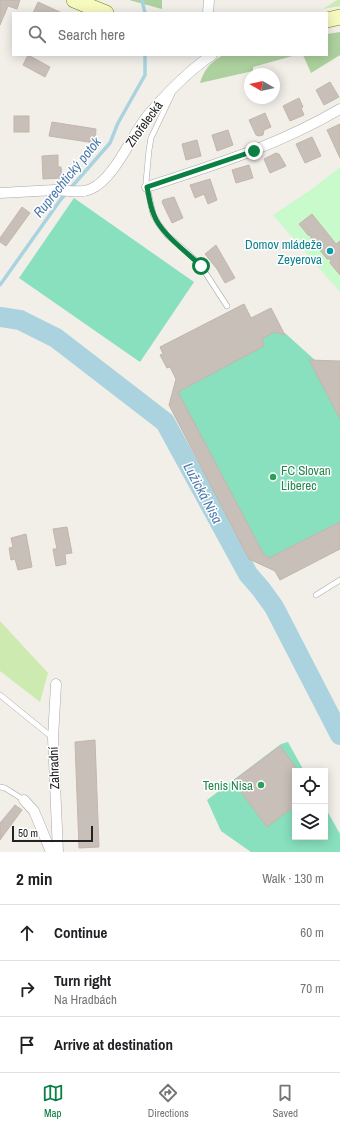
<!DOCTYPE html>
<meta charset="utf-8">
<style>
body{margin:0;font-family:"Archivo Narrow",sans-serif;background:#f2f2f2;color:#202124}
.controls{position:absolute;right:12px;bottom:12px;display:grid;overflow:hidden;border-radius:0px;box-shadow:0 2px 10px #0003}
.controls button{width:36px;height:36px;display:grid;place-items:center;padding:0;border:0;border-bottom:1px solid #e0e0e0;background:#fff;color:#202124;font:20px sans-serif}
.compass{position:absolute;left:244px;top:68px;width:36px;height:36px;border-radius:50%;background:#fff;box-shadow:0 2px 10px #0003;rotate:279deg}
.scale{position:absolute;left:12px;bottom:10px;width:81px;box-sizing:border-box;padding-left:4px;border:2px solid #222;border-top:0;font-size:11px;line-height:14px;white-space:nowrap;color:#222;-webkit-text-stroke:3px #fff;paint-order:stroke}
.stop{position:absolute;width:12px;height:12px;margin:-9px;border:3px solid #0b8043;border-radius:50%;background:#fff}
.stop.end{background:#0b8043;border-color:#fff;box-shadow:0 1px 4px #0008}
.list{margin:0;padding:0;list-style:none}
h2{display:flex;justify-content:space-between;align-items:center;height:52px;margin:0;padding:0 16px;font-size:17px}
h2 small{font-size:13px;font-weight:400;color:#757577}
.list li{display:grid;grid-template-columns:26px 1fr auto;gap:12px;align-items:center;box-sizing:border-box;height:56px;padding:0 16px;border-top:1px solid #e0e0e0}
.list b{display:block;font-size:15px;white-space:nowrap}
.list p{margin:0;font-size:13px;white-space:nowrap;color:#757577}
.list em{font-size:13px;font-style:normal;color:#757577}
.icon{flex:none;width:22px;height:22px;fill:none;stroke:currentColor;stroke-width:2;stroke-linecap:round;stroke-linejoin:round}
.map{position:relative;flex:none;width:340px;height:852px;overflow:hidden}
.search{position:absolute;background:#fff;box-shadow:0 2px 10px #0003;left:12px;right:12px;top:12px;height:44px;display:flex;align-items:center;gap:10px;box-sizing:border-box;padding:0 14px;border-radius:0px;color:#757577;font-size:15px}
.sheet{height:220px;background:#fff}
nav{display:flex;justify-content:space-around;align-items:center;box-sizing:border-box;height:56px;border-top:1px solid #e0e0e0;background:#fff;font-size:11px;color:#757577}
nav a{display:grid;justify-items:center;gap:2px}
nav .on{color:#0b8043}
.map>svg:first-child{display:block}
.grass{fill:#cdebb0}
.forest{fill:#add19e}
.park{fill:#c8facc}
.pitch{fill:#88e0be}
.lines{fill:none;stroke-linecap:round;stroke-linejoin:round}
.stream{stroke:#aad3df;stroke-width:3.5}
.river{stroke:#aad3df;stroke-width:20}
.building{fill:#c7bfb8;stroke:#c4b6ab}
.service-casing{stroke:#a9a9a9;stroke-width:6}
.minor-casing{stroke:#a9a9a9;stroke-width:11}
.secondary-casing{stroke:#707d05;stroke-width:16}
.service{stroke:#fff;stroke-width:5}
.minor{stroke:#fff;stroke-width:10}
.secondary{stroke:#f7fabf;stroke-width:15}
.route{stroke:#0b8043;stroke-width:5}
.culture-dot{fill:#0f9aa8;stroke:#fff;stroke-width:1.5}
.leisure-dot{fill:#2e9e5b;stroke:#fff;stroke-width:1.5}
.labels{text-anchor:middle;dominant-baseline:central;stroke-width:3;stroke-linejoin:round;paint-order:stroke}
.street-label{font-size:13px;fill:#222;stroke:#fff}
.culture-label{font-size:13px;fill:#0d838f;stroke:#fff;text-anchor:end}
.leisure-label{font-size:13px;fill:#27864d;stroke:#fff;text-anchor:start}
.water-label{font-size:14px;font-style:italic;fill:#4a7aab;stroke:#fff}
</style>
<div class="map">
<svg width="340" height="852" viewBox="0 0 340 852">
<rect width="100%" height="100%" fill="#f2efe9"/>
<g class="grass">
<path d="M337,0H340V6L323,9Z"/>
<path d="M0,621L48,673L40,702L0,671Z"/>
</g>
<g class="forest">
<path d="M129,0H162V9Z"/>
<path d="M340,32V55L311,73L303,55H327V34Z"/>
<path d="M223,55H296L253,67V71L200,83C205,68 210,63 223,55Z"/>
</g>
<path class="park" d="M340,167V292L273,215L312,189Z"/>
<g class="pitch">
<path d="M74,198L194,282L140,362L19,278Z"/>
<path d="M244,304L251,318L271,308L281,328L278,330L286,334L316,361H340V549L280,580L275,571L249,559L169,405L176,379L170,367L167,368L160,355L163,354L160,347Z"/>
<path d="M288,742L304,771H295V837H325V807L340,834V852H251L221,831L207,800L281,744Z"/>
</g>
<g class="lines">
<g class="stream">
<path d="M142,0L145,13"/>
<path d="M0,285L61,199L110,143L118,123L145,75V55"/>
</g>
<path class="river" d="M0,317L20,320L56,338L165,422L248,574L261,589L274,607L340,735"/>
</g>
<g class="building">
<path d="M0,0H20L17,9L8,6L0,25Z"/>
<path d="M38,2L62,13H33Z"/>
<path d="M28,55L50,67L45,77L23,65Z"/>
<path d="M330,82L339,97L324,105L316,90Z"/>
<path d="M299,98L303,107L301,108L304,115L290,121L283,106Z"/>
<path d="M265,113L271,127L264,130L263,135L259,136L256,135L249,120Z"/>
<rect x="14" y="116" width="15" height="16"/>
<path d="M52,122L96,129L95,143L49,136Z"/>
<path d="M340,124V158L327,130Z"/>
<path d="M228,130L233,145L217,151L212,135Z"/>
<path d="M312,137L321,156L305,163L296,144Z"/>
<path d="M197,140L201,156L186,160L182,144Z"/>
<path d="M276,153L279,154L286,166L270,173L264,159Z"/>
<path d="M58,155V167H61L62,178L43,179L42,156Z"/>
<path d="M249,165L253,178L236,183L232,170Z"/>
<path d="M210,179L217,200L208,204L204,194L195,198L190,185Z"/>
<path d="M174,197L183,218L172,223L162,202L163,200Z"/>
<path d="M22,207L30,213L6,246L0,242V238Z"/>
<path d="M312,214L336,244L340,241V275L330,263L331,259H327L311,239V236L308,235L299,224Z"/>
<path d="M216,245L235,278L225,283L217,269L205,254Z"/>
<path d="M244,304L251,318L271,308L285,335L274,332L262,339L264,346L178,392L263,553L269,558L340,522V549L280,580L275,571L249,559L169,405L176,379L170,367L167,368L160,355L163,354L160,347Z"/>
<path d="M309,360L340,361V419Z"/>
<path d="M67,527L72,553L65,554L66,564L56,566L53,549H57L53,529Z"/>
<path d="M26,534L32,567L18,570L15,559L11,560L9,548L13,547L11,538Z"/>
<path d="M95,740L99,847L79,848L75,742Z"/>
<path d="M280,746L295,766V806L267,827L233,781Z"/>
<path d="M15,805L22,810L0,840V823Z"/>
</g>
<g class="lines">
<defs>
<g id="service">
<path d="M172,94L151,138L149,150L146,182L153,214L158,223L167,235L187,252L201,266L227,306"/>
<path d="M316,595L340,580"/>
<path d="M0,695L53,738"/>
<path d="M0,787L5,788L24,800"/>
</g>
<g id="minor">
<path d="M208,13L209,0"/>
<path d="M147,187C214,165 279,145 340,109"/>
<path d="M0,193C18,192 37,191 55,190C66,190 80,194 91,189C115,178 131,136 148,115C167,93 188,71 212,55"/>
<path d="M56,684L53,738L58,852"/>
<path d="M24,800L34,811L51,852"/>
</g>
<g id="secondary">
<path d="M74,0L106,13"/>
<path d="M327,20L340,17"/>
</g>
</defs>
<use href="#service" class="service-casing"/>
<use href="#minor" class="minor-casing"/>
<use href="#secondary" class="secondary-casing"/>
<use href="#service" class="service"/>
<use href="#minor" class="minor"/>
<use href="#secondary" class="secondary"/>
</g>
<g class="lines">
<path class="route" d="M201,266C186,251 161,234 154,215C150,206 149,196 147,187L254,151"/>
</g>
<circle class="culture-dot" cx="330" cy="251" r="4"/>
<g class="leisure-dot">
<circle cx="273" cy="477" r="4"/>
<circle cx="261" cy="785" r="4"/>
</g>
<g class="labels">
<g class="street-label">
<text transform="translate(144 124) rotate(-54)">Zhořelecká</text>
<text transform="translate(54 768) rotate(-92)">Zahradní</text>
</g>
<g class="culture-label">
<text x="322" y="244">Domov mládeže<tspan x="322" dy="15">Zeyerova</tspan></text>
</g>
<g class="leisure-label">
<text x="281" y="470">FC Slovan<tspan x="281" dy="15">Liberec</tspan></text>
<text x="253" y="785" text-anchor="end">Tenis Nisa</text>
</g>
<g class="water-label">
<text transform="translate(67 177) rotate(-51)">Ruprechtický potok</text>
<text transform="translate(203 493) rotate(62)">Lužická Nisa</text>
</g>
</g>
</svg>
<div class="controls">
<button><svg class="icon" aria-label="locate" viewBox="0 0 24 24"><circle cx="12" cy="12" r="6"/><path d="M12 2v4M12 18v4M2 12h4M18 12h4"/></svg></button>
<button><svg class="icon" aria-label="layers" viewBox="0 0 24 24"><path d="M12 4l9 5-9 5-9-5zM3 14l9 5 9-5"/></svg></button>
</div>
<svg class="compass" viewBox="-18 -18 36 36"><path d="M0-13l5 13h-10z" fill="#e53935"/><path d="M0 13l5-13h-10z" fill="#757577"/></svg>
<div class="scale">50 m</div>
<div class="stop" style="left:201px;top:266px"></div>
<div class="stop end" style="left:254px;top:151px"></div>
<div class="search"><svg class="icon" aria-label="search" viewBox="0 0 24 24"><circle cx="10" cy="10" r="6"/><path d="M15 15l6 6"/></svg>Search here</div>
</div>
<section class="sheet">
<h2>2 min<small>Walk · 130 m</small></h2>
<ul class="list">
<li><svg class="icon" aria-label="ahead" viewBox="0 0 24 24"><path d="M12 20V5M6 11l6-6 6 6"/></svg><div><b>Continue</b></div><em>60 m</em></li>
<li><svg class="icon" aria-label="right" viewBox="0 0 24 24"><path d="M7 20v-9h11M14 6l5 5-5 5"/></svg><div><b>Turn right</b><p>Na Hradbách</p></div><em>70 m</em></li>
<li><svg class="icon" aria-label="arrive" viewBox="0 0 24 24"><path d="M6 21V4h12l-3 4 3 4H6"/></svg><div><b>Arrive at destination</b></div></li>
</ul>
</section>
<nav>
<a class="on"><svg class="icon" aria-label="map" viewBox="0 0 24 24"><path d="M3 6l6-2 6 2 6-2v14l-6 2-6-2-6 2zM9 4v14M15 6v14"/></svg>Map</a>
<a><svg class="icon" aria-label="directions" viewBox="0 0 24 24"><path d="M12 3l9 9-9 9-9-9zM9 14v-3h6M13 9l2 2-2 2"/></svg>Directions</a>
<a><svg class="icon" aria-label="saved" viewBox="0 0 24 24"><path d="M7 4h10v16l-5-4-5 4z"/></svg>Saved</a>
</nav>
